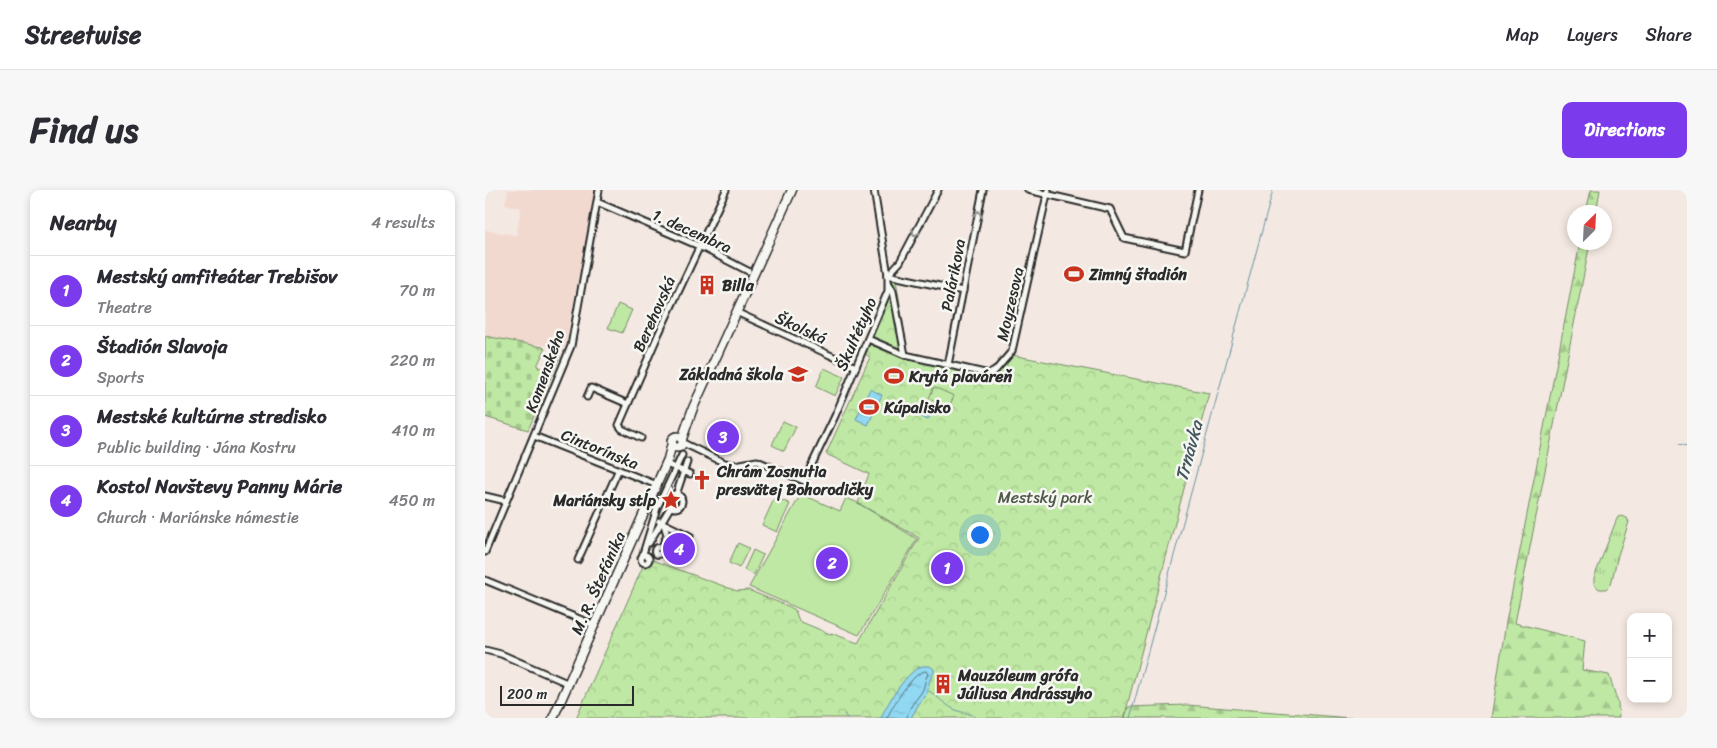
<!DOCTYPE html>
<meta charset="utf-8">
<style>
body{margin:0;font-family:Sriracha,sans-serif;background:#f7f7f7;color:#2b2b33}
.controls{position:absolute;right:15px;bottom:15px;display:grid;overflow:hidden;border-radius:10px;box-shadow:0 2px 8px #0003}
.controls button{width:45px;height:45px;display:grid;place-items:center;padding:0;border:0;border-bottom:1px solid #e1e1e2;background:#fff;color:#2b2b33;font:25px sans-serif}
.compass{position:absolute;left:1082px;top:15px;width:45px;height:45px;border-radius:50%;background:#fff;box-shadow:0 2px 8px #0003;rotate:24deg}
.scale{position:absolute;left:15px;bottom:12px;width:134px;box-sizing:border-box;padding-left:5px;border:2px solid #2b2b2b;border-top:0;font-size:14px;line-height:18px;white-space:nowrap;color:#2b2b2b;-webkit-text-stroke:4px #f6f6f2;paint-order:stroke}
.you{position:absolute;left:494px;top:344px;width:18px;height:18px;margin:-12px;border:4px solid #fff;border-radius:50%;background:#1a73e8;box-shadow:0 0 0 8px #1a73e833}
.badge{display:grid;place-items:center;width:32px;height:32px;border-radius:50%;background:#7c3aed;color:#fff;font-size:16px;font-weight:700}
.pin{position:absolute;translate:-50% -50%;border:2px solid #fff;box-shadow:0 1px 5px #0006}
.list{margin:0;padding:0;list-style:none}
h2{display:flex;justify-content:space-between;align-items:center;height:65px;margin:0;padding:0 20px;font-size:21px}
h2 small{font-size:16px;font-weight:400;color:#7c7c81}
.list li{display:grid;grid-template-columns:32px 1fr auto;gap:15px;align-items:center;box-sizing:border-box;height:70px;padding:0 20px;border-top:1px solid #e1e1e2}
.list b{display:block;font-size:19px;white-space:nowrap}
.list p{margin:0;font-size:16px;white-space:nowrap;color:#7c7c81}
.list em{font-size:16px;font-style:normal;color:#7c7c81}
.map{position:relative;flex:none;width:1202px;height:528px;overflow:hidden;border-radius:10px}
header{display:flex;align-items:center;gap:30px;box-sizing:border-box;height:70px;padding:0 25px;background:#fff;border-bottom:1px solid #e1e1e2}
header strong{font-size:24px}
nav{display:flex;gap:28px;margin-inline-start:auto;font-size:18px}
.intro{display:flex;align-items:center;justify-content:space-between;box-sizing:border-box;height:120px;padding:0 30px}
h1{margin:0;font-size:35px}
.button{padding:12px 22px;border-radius:10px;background:#7c3aed;color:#fff;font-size:18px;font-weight:700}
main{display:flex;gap:30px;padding:0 30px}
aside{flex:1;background:#fff;border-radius:10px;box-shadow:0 2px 8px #0003}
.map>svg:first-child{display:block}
.built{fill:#f2d9cf}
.grass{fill:url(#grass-tufts);stroke:#758a68}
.forest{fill:url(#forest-firs);stroke:#758a68}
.cemetery{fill:url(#cemetery-stones);stroke:#758a68}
.park{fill:url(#park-crowns);stroke:#758a68}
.pitch{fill:#bfe8a4;stroke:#758a68}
.water{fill:url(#water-ripples);stroke:#6893a2}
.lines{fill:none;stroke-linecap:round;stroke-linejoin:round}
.shore{stroke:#54707b;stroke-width:1}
.stream{stroke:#6893a2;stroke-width:1}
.street-casing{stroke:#2b2b2b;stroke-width:9}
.secondary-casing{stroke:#2b2b2b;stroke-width:11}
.street{stroke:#f6f6f2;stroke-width:5}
.secondary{stroke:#f6f6f2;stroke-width:8}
.oneway{stroke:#90908e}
.labels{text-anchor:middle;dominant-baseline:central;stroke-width:5;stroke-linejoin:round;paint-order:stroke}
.street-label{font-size:16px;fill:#2b2b2b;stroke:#f6f6f2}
.poi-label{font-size:16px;font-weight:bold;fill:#2b2b2b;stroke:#f6f6f2;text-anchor:start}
.park-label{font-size:16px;fill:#505a49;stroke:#f6f6f2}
.water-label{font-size:18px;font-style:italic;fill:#44565d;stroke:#f6f6f2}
</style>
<header>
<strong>Streetwise</strong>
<nav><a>Map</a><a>Layers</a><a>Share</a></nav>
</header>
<div class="intro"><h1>Find us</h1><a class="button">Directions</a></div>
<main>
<aside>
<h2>Nearby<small>4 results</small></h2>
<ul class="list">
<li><span class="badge">1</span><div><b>Mestský amfiteáter Trebišov</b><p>Theatre</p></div><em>70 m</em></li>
<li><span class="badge">2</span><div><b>Štadión Slavoja</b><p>Sports</p></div><em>220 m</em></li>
<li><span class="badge">3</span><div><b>Mestské kultúrne stredisko</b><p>Public building · Jána Kostru</p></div><em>410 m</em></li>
<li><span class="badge">4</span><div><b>Kostol Navštevy Panny Márie</b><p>Church · Mariánske námestie</p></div><em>450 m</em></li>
</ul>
</aside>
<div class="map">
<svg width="1202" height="528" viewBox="0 0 1202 528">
<defs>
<pattern id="grass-tufts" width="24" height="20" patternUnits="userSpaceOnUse" patternTransform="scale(1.25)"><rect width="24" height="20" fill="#bfe8a4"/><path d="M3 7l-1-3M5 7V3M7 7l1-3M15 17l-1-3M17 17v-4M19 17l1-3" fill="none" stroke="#a4c78d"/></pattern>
<pattern id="forest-firs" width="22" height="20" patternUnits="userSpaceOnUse" patternTransform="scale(1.25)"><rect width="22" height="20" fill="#bfe8a4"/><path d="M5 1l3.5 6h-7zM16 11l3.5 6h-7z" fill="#a4c78d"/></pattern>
<pattern id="cemetery-stones" width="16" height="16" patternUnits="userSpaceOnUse" patternTransform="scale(1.25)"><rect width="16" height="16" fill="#bfe8a4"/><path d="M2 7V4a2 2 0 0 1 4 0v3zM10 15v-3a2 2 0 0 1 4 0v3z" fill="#a4c78d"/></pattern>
<pattern id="park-crowns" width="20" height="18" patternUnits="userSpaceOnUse" patternTransform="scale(1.25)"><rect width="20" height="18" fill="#bfe8a4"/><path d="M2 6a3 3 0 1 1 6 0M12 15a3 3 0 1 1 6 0" fill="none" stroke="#a4c78d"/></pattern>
<pattern id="water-ripples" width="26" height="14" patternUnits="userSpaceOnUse" patternTransform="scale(1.25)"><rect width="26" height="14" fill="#91d8f2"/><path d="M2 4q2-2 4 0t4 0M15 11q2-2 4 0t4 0" fill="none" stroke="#7dbad0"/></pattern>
</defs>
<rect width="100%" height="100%" fill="#f4e9e2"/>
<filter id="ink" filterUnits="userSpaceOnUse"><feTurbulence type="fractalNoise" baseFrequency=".02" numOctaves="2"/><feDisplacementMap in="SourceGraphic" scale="10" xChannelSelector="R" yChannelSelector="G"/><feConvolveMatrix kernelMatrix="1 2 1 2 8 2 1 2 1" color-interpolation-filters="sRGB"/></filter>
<g filter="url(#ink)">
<path class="built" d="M23,0H110L80,157L45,154L0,146V40L31,45L36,18L20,14Z"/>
<path class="grass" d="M1137,326L1142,328L1144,332L1133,365L1126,394L1121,399H1114L1109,394V388L1131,331L1133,327Z"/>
<g class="forest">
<path d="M1106,0H1115L1111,22H1101Z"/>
<path d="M1095,53H1105L1030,433L1100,451L1097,480L1124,485L1133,513L1134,528H1006L1021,432Z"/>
<path d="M702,515L866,528H640L643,517Z"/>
</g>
<path class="cemetery" d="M0,146L58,157L60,159L52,176L61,181L64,175L68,177L73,165L75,166L43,240L0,227Z"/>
<path class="park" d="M407,90H411L423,164L422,169L504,186L510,185L527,165L724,203L639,528H91L158,376L154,370V365L252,401L263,400L305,417L310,420L314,431L345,444L346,443L373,453L434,348L373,313L384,284L341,264L385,167L380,164L401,116Z"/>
<g class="pitch">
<path d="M133,114L147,120L137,143L123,138Z"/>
<path d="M339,178L359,187L350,206L331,197Z"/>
<path d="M449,197L469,206L464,217L444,208Z"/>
<path d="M298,231L311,237L299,261L287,255Z"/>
<path d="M316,304L355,321L361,308L371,312L432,349L374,445L264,397Z"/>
<path d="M290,307L305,314L292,342L277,335Z"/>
<path d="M253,353L264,358L254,378L244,373Z"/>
<path d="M268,360L278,365L269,385L259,380Z"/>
</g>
<g class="water">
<path d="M385,199L397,205L383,235L371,229Z"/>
<path d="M430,214L447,222L443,230L426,222Z"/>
<path d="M437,476H445L449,479V482L445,490L441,505L436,510L426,528H396C402,513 422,481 437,476Z"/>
</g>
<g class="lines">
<path class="shore" d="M402,528C407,517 428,481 441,481L443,484C439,490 440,498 436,503C430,511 423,518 422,528"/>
<g class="stream">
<path d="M1194,254L1202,256"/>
<path d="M441,499C453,506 460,516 473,521C479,523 486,523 492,528"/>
<path d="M359,524L362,528"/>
<path d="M645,528L788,0"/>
</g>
<defs>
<g id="street">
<path d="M543,0L625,19L639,48L700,61L713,0"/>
<path d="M112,12L214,56L263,81"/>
<path d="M403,85L415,72L453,0"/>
<path d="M403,85L478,101"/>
<path d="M405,95L408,101L420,165"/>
<path d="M251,122L371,177"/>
<path d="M383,149L420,165L504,184L510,181L527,161L563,0"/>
<path d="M463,175L498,0"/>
<path d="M102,207L106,198L143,214"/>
<path d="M49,246L172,295"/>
<path d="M156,248L137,239L134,235L174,143L241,0"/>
<path d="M198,253L240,273L250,275L272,271L319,291L350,226L403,101V85L389,0"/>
<path d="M181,274L205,284"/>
<circle cx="190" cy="311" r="7"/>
<path d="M0,306L21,311"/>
<path d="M174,331L205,346L199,357L181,349"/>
<path d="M164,353L189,311L202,272"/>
<circle cx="173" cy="361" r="3.5"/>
<path d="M176,359L182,345L179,334"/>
<path d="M0,362L86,156L114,0"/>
<circle cx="160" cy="369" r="4"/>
<path d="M157,367L172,318L197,265"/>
<path d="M93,370L133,281"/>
<path d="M0,390L109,435"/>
<path d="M0,460L16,464L82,493"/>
</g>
<g id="secondary">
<circle cx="192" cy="252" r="5.5"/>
<path d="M197,249L208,218L307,0"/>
<path d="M68,528L183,269L187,253"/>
</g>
</defs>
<use href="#street" class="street-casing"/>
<use href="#secondary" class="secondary-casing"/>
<use href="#street" class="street"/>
<use href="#secondary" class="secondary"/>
</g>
<defs><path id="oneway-chevron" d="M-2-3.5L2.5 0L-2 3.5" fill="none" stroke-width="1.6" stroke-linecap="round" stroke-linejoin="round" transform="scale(1.25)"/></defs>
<g class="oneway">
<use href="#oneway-chevron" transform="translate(493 24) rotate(-79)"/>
<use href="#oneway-chevron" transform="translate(430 43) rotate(118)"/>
</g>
</g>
<defs>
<symbol id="stadium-bare" viewBox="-9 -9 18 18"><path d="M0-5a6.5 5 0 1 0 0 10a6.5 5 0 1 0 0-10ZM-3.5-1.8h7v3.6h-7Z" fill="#c8321e" stroke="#f6f6f2" stroke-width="2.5" paint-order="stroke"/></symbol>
<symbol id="building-bare" viewBox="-9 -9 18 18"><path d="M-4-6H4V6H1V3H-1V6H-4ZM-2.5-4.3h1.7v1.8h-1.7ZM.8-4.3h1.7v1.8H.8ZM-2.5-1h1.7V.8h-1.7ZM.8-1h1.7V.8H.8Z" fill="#c8321e" stroke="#f6f6f2" stroke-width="2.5" paint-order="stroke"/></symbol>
<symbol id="school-bare" viewBox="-9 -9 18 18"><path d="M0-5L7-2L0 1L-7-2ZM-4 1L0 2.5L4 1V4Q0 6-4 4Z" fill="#c8321e" stroke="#f6f6f2" stroke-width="2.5" paint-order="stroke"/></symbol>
<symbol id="church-bare" viewBox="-9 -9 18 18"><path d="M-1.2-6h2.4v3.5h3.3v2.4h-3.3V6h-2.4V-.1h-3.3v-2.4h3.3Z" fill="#c8321e" stroke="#f6f6f2" stroke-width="2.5" paint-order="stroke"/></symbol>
<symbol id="sight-bare" viewBox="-9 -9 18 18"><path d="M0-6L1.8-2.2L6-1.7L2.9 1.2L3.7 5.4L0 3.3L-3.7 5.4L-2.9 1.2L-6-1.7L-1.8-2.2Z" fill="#c8321e" stroke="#f6f6f2" stroke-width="2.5" paint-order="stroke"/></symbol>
</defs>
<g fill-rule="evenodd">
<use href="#stadium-bare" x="575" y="70" width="28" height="28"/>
<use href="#building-bare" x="208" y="81" width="28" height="28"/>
<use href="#school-bare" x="299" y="170" width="28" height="28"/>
<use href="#stadium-bare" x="395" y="172" width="28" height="28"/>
<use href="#stadium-bare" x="370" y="203" width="28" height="28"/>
<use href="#church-bare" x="203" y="276" width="28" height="28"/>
<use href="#sight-bare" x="172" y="296" width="28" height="28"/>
<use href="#building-bare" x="444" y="480" width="28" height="28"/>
</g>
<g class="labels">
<g class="street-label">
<text transform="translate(207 41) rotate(24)">1. decembra</text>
<text transform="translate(468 85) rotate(-79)">Palárikova</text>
<text transform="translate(525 114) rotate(-77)">Moyzesova</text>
<text transform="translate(169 124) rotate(-66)">Berehovská</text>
<text transform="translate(316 138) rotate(25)">Školská</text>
<text transform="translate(371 144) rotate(-66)">Škultétyho</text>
<text transform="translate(60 181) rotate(-70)">Komenského</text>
<text transform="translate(115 259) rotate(22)">Cintorínska</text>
<text transform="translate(113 393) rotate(-66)">M. R. Štefánika</text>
</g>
<g class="poi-label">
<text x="604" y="84">Zimný štadión</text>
<text x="237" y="95">Billa</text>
<text x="298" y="184" text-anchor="end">Základná škola</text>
<text x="424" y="186">Krytá plaváreň</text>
<text x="399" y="217">Kúpalisko</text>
<text x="232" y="281">Chrám Zosnutia<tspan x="232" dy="18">presvätej Bohorodičky</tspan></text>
<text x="171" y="310" text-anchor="end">Mariánsky stĺp</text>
<text x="473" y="485">Mauzóleum grófa<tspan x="473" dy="18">Júliusa Andrássyho</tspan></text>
</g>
<g class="park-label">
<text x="560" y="307">Mestský park</text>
</g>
<g class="water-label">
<text transform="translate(704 261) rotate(-75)">Trnávka</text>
</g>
</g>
</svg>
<div class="controls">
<button>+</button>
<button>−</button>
</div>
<svg class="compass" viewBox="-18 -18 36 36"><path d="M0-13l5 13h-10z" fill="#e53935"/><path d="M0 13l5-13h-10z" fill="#7c7c81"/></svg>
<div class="scale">200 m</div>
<div class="you"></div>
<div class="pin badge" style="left:462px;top:378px">1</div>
<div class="pin badge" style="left:347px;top:373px">2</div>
<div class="pin badge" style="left:238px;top:247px">3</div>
<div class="pin badge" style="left:194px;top:359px">4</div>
</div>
</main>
